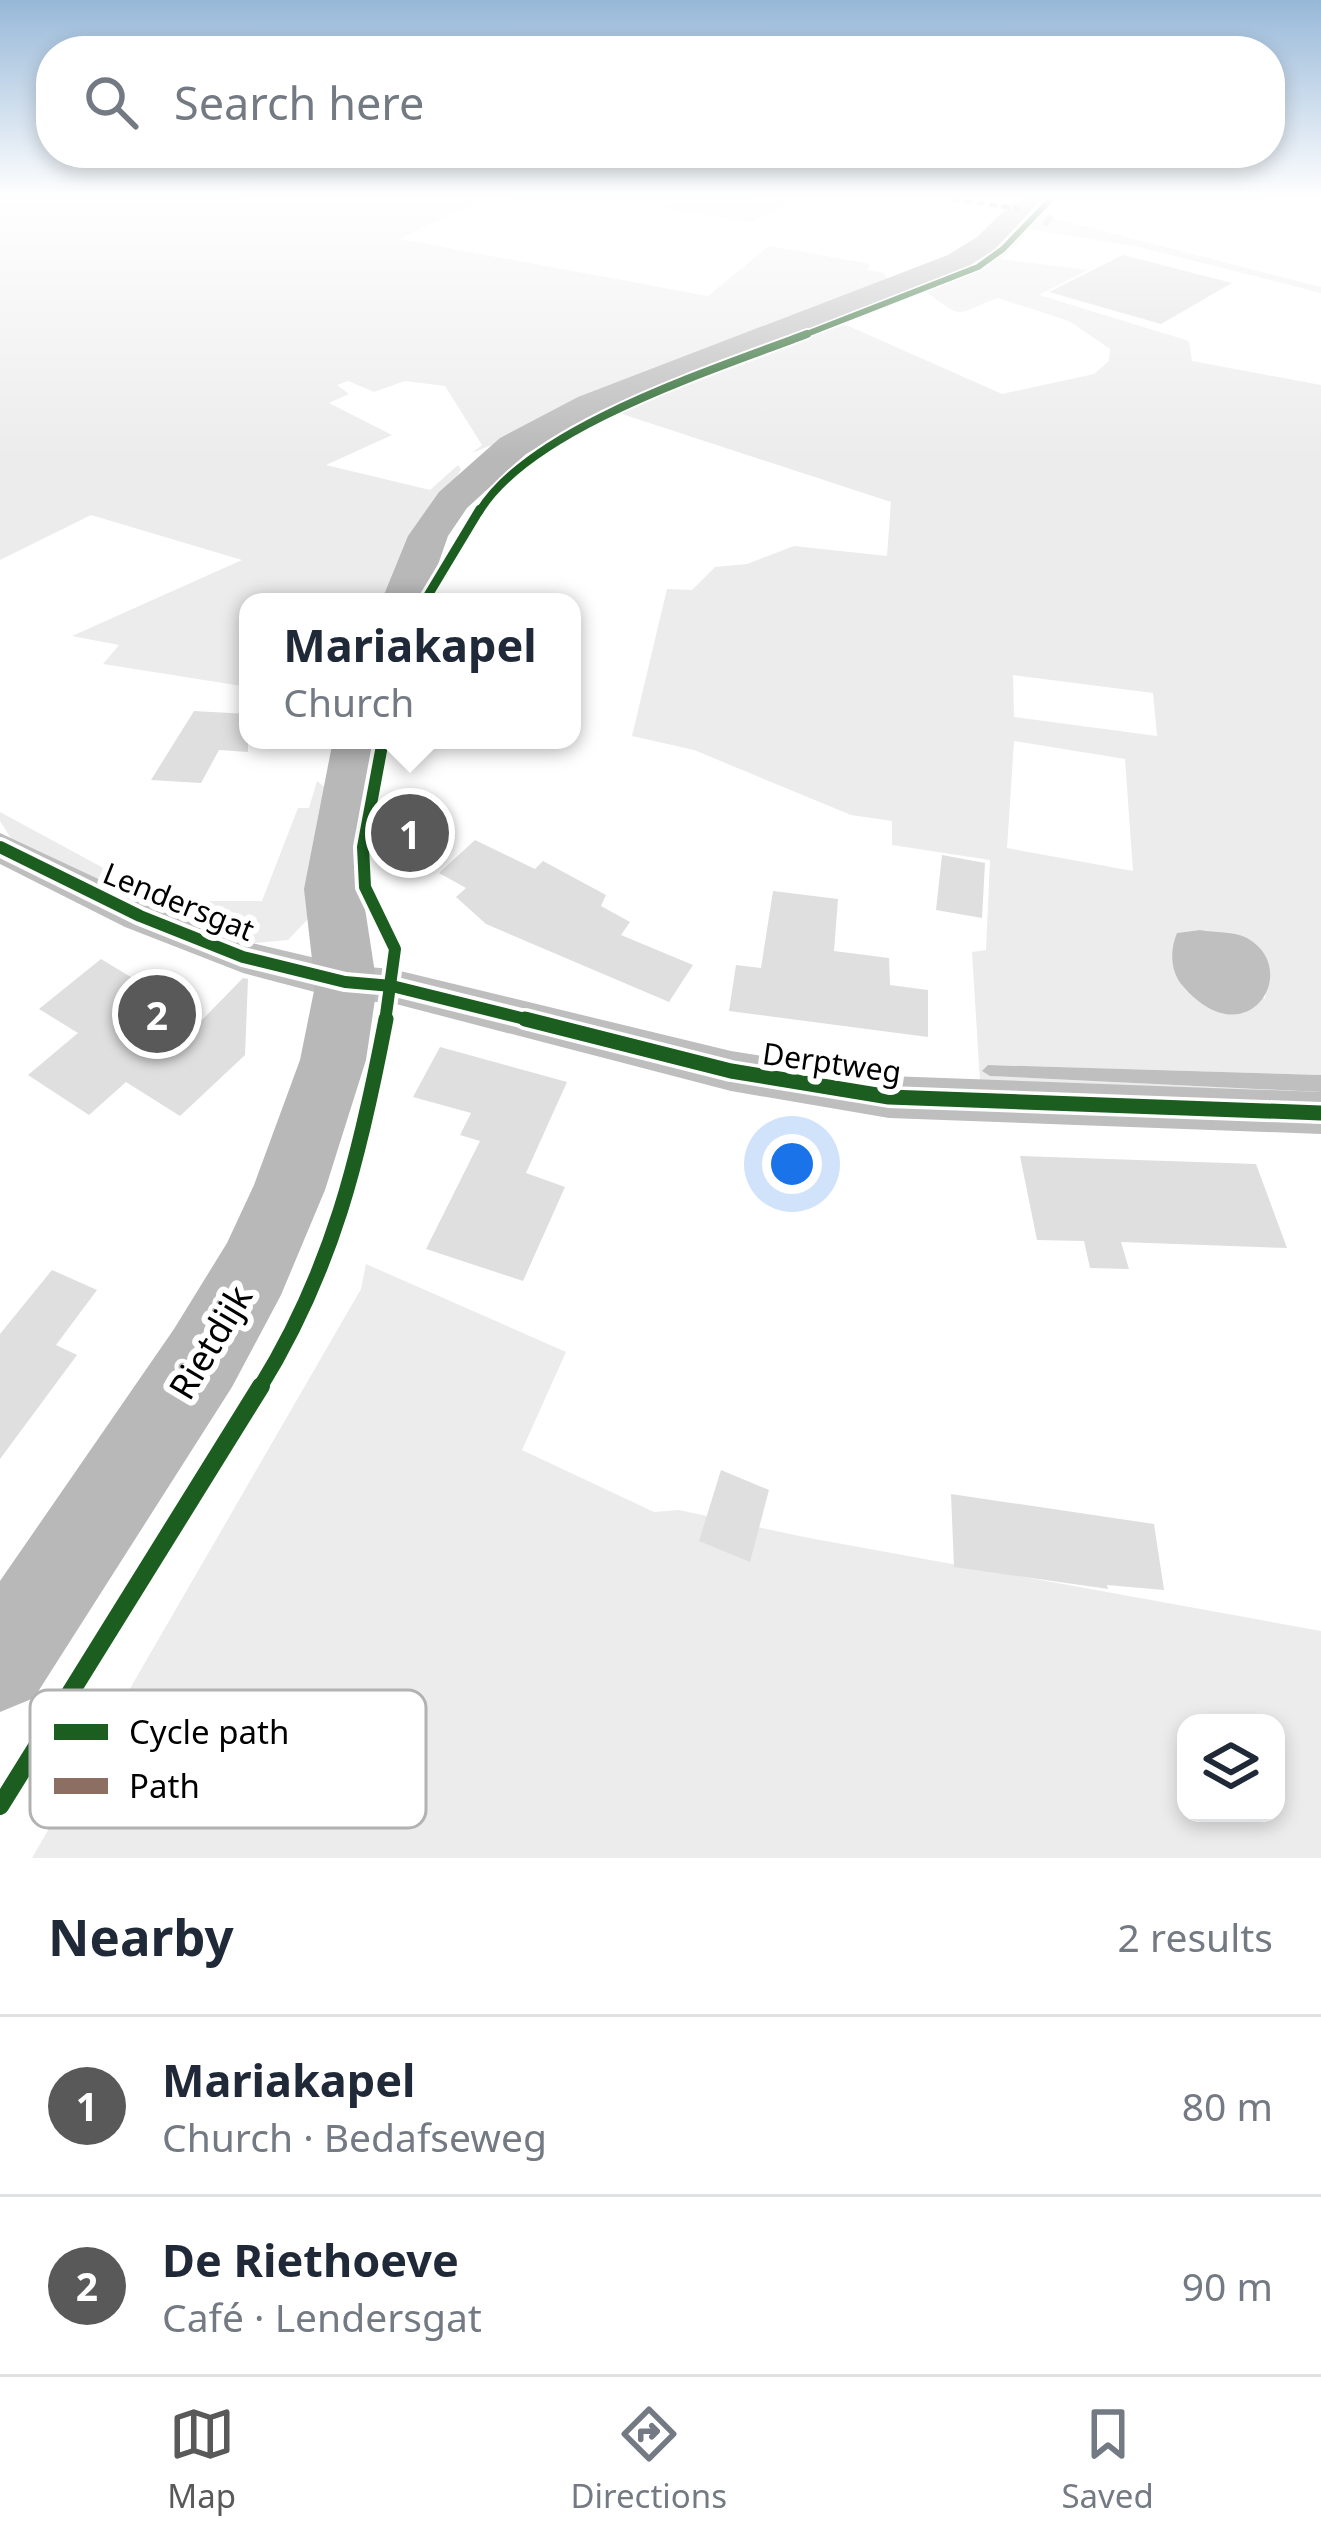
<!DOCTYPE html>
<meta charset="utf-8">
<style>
body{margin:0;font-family:"Noto Sans",sans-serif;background:#f2f2f3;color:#1f2937}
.controls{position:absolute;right:36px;bottom:36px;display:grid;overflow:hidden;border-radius:24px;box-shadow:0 6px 18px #0003}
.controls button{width:108px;height:108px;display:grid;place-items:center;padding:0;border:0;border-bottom:3px solid #e0e1e3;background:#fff;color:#1f2937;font:60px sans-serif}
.you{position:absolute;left:792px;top:1164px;width:42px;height:42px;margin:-30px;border:9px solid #fff;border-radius:50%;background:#1a73e8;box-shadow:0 0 0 18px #1a73e833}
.badge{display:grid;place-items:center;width:78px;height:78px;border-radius:50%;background:#595959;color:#fff;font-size:39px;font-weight:700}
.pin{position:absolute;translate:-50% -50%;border:6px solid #fff;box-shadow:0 3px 12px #0006}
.popup{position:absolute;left:239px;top:593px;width:342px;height:156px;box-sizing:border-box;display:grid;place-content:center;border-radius:24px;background:#fff;filter:drop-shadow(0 3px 9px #0005);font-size:39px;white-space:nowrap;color:#747a83}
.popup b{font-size:45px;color:#1f2937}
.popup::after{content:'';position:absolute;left:50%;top:100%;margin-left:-24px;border:24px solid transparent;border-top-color:#fff}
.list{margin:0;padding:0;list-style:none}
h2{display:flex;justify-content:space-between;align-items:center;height:156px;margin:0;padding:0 48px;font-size:51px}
h2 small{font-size:39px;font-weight:400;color:#747a83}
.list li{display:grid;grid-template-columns:78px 1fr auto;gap:36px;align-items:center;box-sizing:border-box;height:180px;padding:0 48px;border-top:3px solid #e0e1e3}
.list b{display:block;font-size:45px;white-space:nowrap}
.list p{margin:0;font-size:39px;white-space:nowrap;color:#747a83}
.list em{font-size:39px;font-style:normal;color:#747a83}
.icon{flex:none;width:66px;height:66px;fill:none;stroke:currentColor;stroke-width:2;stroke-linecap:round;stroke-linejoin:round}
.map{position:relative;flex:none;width:1321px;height:1858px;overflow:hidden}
.search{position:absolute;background:#fff;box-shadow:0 6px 18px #0003;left:36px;right:36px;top:36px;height:132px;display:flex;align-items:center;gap:30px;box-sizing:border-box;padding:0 42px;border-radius:48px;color:#747a83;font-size:45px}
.sheet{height:516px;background:#fff}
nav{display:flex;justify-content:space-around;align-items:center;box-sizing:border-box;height:168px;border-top:3px solid #e0e1e3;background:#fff;font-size:33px;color:#747a83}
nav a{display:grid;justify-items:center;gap:6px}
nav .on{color:#595959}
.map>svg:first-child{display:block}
.green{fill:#ececec;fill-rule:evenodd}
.water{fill:#bfbfbf}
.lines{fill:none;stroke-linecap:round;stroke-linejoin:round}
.stream{stroke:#bfbfbf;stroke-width:6}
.building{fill:#dfdfdf}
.street{fill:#bebebe;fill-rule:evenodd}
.secondary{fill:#b8b8b8;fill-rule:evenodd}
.quiet{stroke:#8d6e63;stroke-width:4.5;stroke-dasharray:8 4.5;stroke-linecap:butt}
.cycleway-far5-casing{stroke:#fff;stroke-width:9}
.cycleway-far4-casing{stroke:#fff;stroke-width:12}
.cycleway-far3-casing{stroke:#fff;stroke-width:15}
.cycleway-far2-casing{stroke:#fff;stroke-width:20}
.cycleway-far1-casing{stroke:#fff;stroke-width:22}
.cycleway-casing{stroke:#fff;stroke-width:26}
.cycleway-far5{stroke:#1b5e20;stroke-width:6}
.cycleway-far4{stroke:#1b5e20;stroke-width:8}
.cycleway-far3{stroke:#1b5e20;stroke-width:9}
.cycleway-far2{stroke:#1b5e20;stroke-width:12}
.cycleway-far1{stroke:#1b5e20;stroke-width:15}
.cycleway{stroke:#1b5e20;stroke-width:18}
.labels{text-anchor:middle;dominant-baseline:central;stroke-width:12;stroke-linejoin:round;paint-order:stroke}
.street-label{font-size:30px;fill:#000;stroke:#fff}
.near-street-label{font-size:36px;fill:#000;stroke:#fff}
.key{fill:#fff;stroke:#b2b2b2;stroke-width:3}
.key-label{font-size:33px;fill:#000}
</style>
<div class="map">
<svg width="1321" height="1858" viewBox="0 0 1321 1858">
<rect width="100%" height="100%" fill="#fff"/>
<g class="green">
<path d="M0,199H483L399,239L708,296L769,246L870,264L867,270L884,273L890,283L472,453L482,445L445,386L405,381L374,392L348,381L337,385L349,394L329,403L392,435L326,465L430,490L458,465L461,469L390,602H248V687L103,664L119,645L72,636L242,560L91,515L0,560Z"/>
<path d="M677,199H798L752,222L662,208Z"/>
<path d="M1040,215L1321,287V293L1139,247L1028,229Z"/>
<path d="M1023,233H1027L1001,259L1088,270L1039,295L1189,341L1192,361L1321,385V1075L989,1065L983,1071L990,1076L1321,1092V1103L980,1081L972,952L986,950L990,860L892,845V821L851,815L694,750L632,736L667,589L692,590L715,567L747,564L794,546L887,556L891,502L622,414L567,438C675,379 797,338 912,295L844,324L1002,394L1094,374L1109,361L1110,349L1069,321L998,298C953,314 967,322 925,291L987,265ZM1013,675L1153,693L1157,736L1014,717ZM1014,741L1125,759L1133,871L1007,848ZM1200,930L1214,933L1269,964L1265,999L1177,933Z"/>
<path d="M317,781L327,789L309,918L288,940L255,943L166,912L14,843L0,821V812L133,884L143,879L191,901H262L298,808H309Z"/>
<path d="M366,1264L566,1352L522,1450L654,1512L679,1510L804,1537L1321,1631V1858H32L361,1289ZM1186,1723H1276V1813H1186Z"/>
</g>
<g class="water">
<path d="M1200,930C1215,933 1234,931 1247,938C1304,970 1246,1061 1182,985C1170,971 1170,949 1177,933Z"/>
<path d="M988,1065L1321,1075V1092L990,1076L982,1071Z"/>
</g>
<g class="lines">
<path class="stream" d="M1046,223L1050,218"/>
</g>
<g class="building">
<path d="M1123,255L1232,283L1161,324L1049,292Z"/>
<path d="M194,711L248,714V752L219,750L201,783L151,780Z"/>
<path d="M475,840L535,869L543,861L606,895L601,906L630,922L621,935L693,965L669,1002L486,924L456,897L466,888L439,873Z"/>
<path d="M942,855L985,863L982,918L936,910Z"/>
<path d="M773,891L838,899L834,951L889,958L890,985L928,990V1037L729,1011L736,965L761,968Z"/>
<path d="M101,959L202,1020L243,978L248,979L245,1055L180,1116L126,1082L89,1115L28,1075L78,1033L39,1009Z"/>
<path d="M440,1047L567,1082L526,1173L565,1187L523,1281L426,1249L480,1141L460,1135L471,1113L413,1097Z"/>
<path d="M1020,1156L1256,1164L1287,1248L1121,1242L1129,1269L1090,1268L1084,1241L1037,1240Z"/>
<path d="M52,1270L97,1290L56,1345L77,1355L0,1459V1334Z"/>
<path d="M721,1470L769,1490L750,1562L699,1541Z"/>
<path d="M951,1494L1154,1524L1164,1590L1107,1585L1108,1589L954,1567Z"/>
</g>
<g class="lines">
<path class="street" d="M0,833L154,905L252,943L345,965L392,969L731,1051L889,1076L1321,1092V1134L889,1118L731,1091L392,1003L345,1000L243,973L125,927L0,864Z"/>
<g class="secondary">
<path d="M1016,199H1042L995,249L968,267L602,411L526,454L467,508L448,536L425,602H381L408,536L439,492L500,438L578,397L948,255L977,237Z"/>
<path d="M333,740H383L362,889L377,986L366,1060L325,1190L281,1295L232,1387L34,1698L0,1712V1581L174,1329L227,1243L254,1185L300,1060L315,986L304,889Z"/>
</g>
<path class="quiet" d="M952,199L1020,209"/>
<defs>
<path id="cycleway-far5" d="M799,337L978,267L1003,249L1051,199"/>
<path id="cycleway-far4" d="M479,512C530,427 716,369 807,334"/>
<path id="cycleway-far3" d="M424,602L480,509"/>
<g id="cycleway-far2">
<path d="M383,740L363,847L365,887L395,949L385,1022"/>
<path d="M0,847L140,916L243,957L345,982L392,986L537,1022"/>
</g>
<g id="cycleway-far1">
<path d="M525,1019L731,1071L889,1097L1321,1113"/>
<path d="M259,1389C333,1270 360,1155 386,1019"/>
</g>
<path id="cycleway" d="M0,1806L261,1386"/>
</defs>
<use href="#cycleway-far5" class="cycleway-far5-casing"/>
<use href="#cycleway-far4" class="cycleway-far4-casing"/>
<use href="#cycleway-far3" class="cycleway-far3-casing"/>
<use href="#cycleway-far2" class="cycleway-far2-casing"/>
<use href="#cycleway-far1" class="cycleway-far1-casing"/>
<use href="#cycleway" class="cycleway-casing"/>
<use href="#cycleway-far5" class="cycleway-far5"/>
<use href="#cycleway-far4" class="cycleway-far4"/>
<use href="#cycleway-far3" class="cycleway-far3"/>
<use href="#cycleway-far2" class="cycleway-far2"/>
<use href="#cycleway-far1" class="cycleway-far1"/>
<use href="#cycleway" class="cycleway"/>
</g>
<linearGradient id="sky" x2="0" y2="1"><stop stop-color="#97b8d8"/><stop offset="0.43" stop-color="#fff"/><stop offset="1" stop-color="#fff" stop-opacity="0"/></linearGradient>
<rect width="1321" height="459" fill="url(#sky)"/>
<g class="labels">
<g class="street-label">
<text transform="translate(179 901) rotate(22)">Lendersgat</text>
<text transform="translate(832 1062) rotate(8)">Derptweg</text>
</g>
<g class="near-street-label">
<text transform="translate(210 1342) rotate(-59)">Rietdijk</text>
</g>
</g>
<rect x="30" y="1690" width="396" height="138" rx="18" class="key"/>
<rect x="54" y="1724" width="54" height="16" fill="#1b5e20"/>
<rect x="54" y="1778" width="54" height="16" fill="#8d6e63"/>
<g class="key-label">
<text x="129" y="1744">Cycle path</text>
<text x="129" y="1798">Path</text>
</g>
</svg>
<div class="controls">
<button><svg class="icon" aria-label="layers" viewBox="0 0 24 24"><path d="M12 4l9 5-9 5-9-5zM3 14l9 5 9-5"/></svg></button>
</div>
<div class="you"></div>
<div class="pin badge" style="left:410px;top:833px">1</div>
<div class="popup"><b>Mariakapel</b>Church</div>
<div class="pin badge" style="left:157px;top:1014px">2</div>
<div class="search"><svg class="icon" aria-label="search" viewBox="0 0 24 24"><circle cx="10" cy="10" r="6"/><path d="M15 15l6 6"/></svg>Search here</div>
</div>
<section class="sheet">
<h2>Nearby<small>2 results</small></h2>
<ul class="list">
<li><span class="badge">1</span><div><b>Mariakapel</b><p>Church · Bedafseweg</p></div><em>80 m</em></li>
<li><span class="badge">2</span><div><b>De Riethoeve</b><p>Café · Lendersgat</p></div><em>90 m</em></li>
</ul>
</section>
<nav>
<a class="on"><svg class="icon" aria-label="map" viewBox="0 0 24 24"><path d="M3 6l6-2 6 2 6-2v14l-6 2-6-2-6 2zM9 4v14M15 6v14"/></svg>Map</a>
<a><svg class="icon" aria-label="directions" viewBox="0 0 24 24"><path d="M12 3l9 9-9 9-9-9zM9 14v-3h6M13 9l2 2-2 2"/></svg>Directions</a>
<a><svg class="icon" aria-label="saved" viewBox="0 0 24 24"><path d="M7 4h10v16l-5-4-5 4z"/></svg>Saved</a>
</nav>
